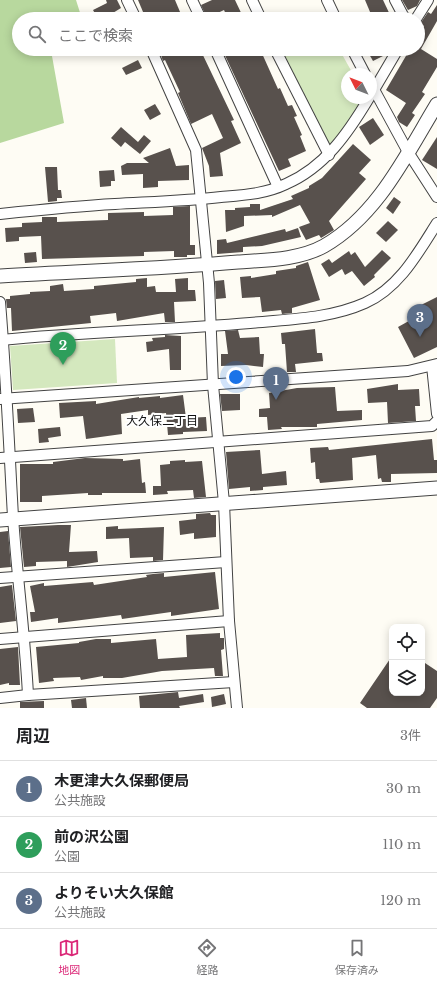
<!DOCTYPE html>
<html lang="ja">
<meta charset="utf-8">
<style>
body{margin:0;font-family:"Libre Baskerville","Noto Sans JP",serif;background:#f2f2f2;color:#202124}
.controls{position:absolute;right:12px;bottom:12px;display:grid;overflow:hidden;border-radius:8px;box-shadow:0 2px 10px #0003}
.controls button{width:36px;height:36px;display:grid;place-items:center;padding:0;border:0;border-bottom:1px solid #e0e0e0;background:#fff;color:#202124;font:20px sans-serif}
.compass{position:absolute;left:341px;top:68px;width:36px;height:36px;border-radius:50%;background:#fff;box-shadow:0 2px 10px #0003;rotate:312deg}
.you{position:absolute;left:236px;top:377px;width:14px;height:14px;margin:-10px;border:3px solid #fff;border-radius:50%;background:#1a73e8;box-shadow:0 0 0 6px #1a73e833}
.badge{display:grid;place-items:center;width:26px;height:26px;border-radius:50%;background:#db2777;color:#fff;font-size:13px;font-weight:700}
.pin{position:absolute;translate:-50% -33px;filter:drop-shadow(0 1px 2px #0008)}
.pin::after{content:'';position:absolute;top:21px;width:14px;height:12px;background:inherit;clip-path:polygon(0 0,100% 0,50% 100%)}
.list{margin:0;padding:0;list-style:none}
h2{display:flex;justify-content:space-between;align-items:center;height:52px;margin:0;padding:0 16px;font-size:17px}
h2 small{font-size:13px;font-weight:400;color:#757577}
.list li{display:grid;grid-template-columns:26px 1fr auto;gap:12px;align-items:center;box-sizing:border-box;height:56px;padding:0 16px;border-top:1px solid #e0e0e0}
.list b{display:block;font-size:15px;white-space:nowrap}
.list p{margin:0;font-size:13px;white-space:nowrap;color:#757577}
.list em{font-size:13px;font-style:normal;color:#757577}
.icon{flex:none;width:22px;height:22px;fill:none;stroke:currentColor;stroke-width:2;stroke-linecap:round;stroke-linejoin:round}
.map{position:relative;flex:none;width:437px;height:708px;overflow:hidden}
.search{position:absolute;background:#fff;box-shadow:0 2px 10px #0003;left:12px;right:12px;top:12px;height:44px;display:flex;align-items:center;gap:10px;box-sizing:border-box;padding:0 14px;border-radius:22px;color:#757577;font-size:15px}
.sheet{height:220px;background:#fff}
nav{display:flex;justify-content:space-around;align-items:center;box-sizing:border-box;height:56px;border-top:1px solid #e0e0e0;background:#fff;font-size:11px;color:#757577}
nav a{display:grid;justify-items:center;gap:2px}
nav .on{color:#db2777}
.map>svg:first-child{display:block}
.green{fill:#d4e8be}
.forest{fill:#b8d89e}
.building{fill:#58514d}
.lines{fill:none;stroke-linecap:round;stroke-linejoin:round}
.minor-casing{stroke:#434343;stroke-width:12}
.tertiary-casing{stroke:#434343;stroke-width:15}
.minor{stroke:#fff;stroke-width:10}
.tertiary{stroke:#fff;stroke-width:13}
.labels{text-anchor:middle;dominant-baseline:central;stroke-width:4;stroke-linejoin:round;paint-order:stroke}
.neighbourhood-label{font-size:12px;fill:#101010;stroke:#fff}
</style>
<div class="map">
<svg width="437" height="708" viewBox="0 0 437 708">
<rect width="100%" height="100%" fill="#fefcf4"/>
<g class="green">
<path d="M299,49H339L353,74H347V98H362C356,110 340,142 327,145L285,56Z"/>
<path d="M115,339L117,383L13,390L10,346Z"/>
</g>
<path class="forest" d="M0,0H76L82,19H19V49H60L52,56L64,123L0,143Z"/>
<g class="building">
<path d="M106,0H117L121,8L103,19H98L93,10L107,3Z"/>
<path d="M138,0H175L183,19H146Z"/>
<path d="M212,0H235L244,19H228L224,10L207,18L201,5Z"/>
<path d="M365,0H383L392,19H373Z"/>
<path d="M402,0H420L417,6L408,10Z"/>
<path d="M437,5V21L421,49L437,59V67L422,92L425,94L412,113L415,115L407,127L399,122L397,117L406,103L386,90L410,49H418V35L424,26L420,24L428,12L431,14Z"/>
<path d="M167,49H200L234,120L231,121L241,143L220,153L223,176L210,177L209,166L202,148L223,138L212,114L191,124L178,93L180,92L165,60L163,61L160,52Z"/>
<path d="M222,49H260L278,89L280,88L288,106L292,105L297,116L294,117L302,135L300,136L306,151L288,159L291,166L279,171Z"/>
<path d="M379,49L383,56L373,61L369,54Z"/>
<path d="M138,60L142,68L126,75L122,68Z"/>
<path d="M155,104L161,114L150,120L144,110Z"/>
<path d="M373,118L384,135L370,145L359,127Z"/>
<path d="M121,127L138,142L144,135L151,141L140,154L125,142L121,147L111,138Z"/>
<path d="M437,137V169L422,160Z"/>
<path d="M353,144L371,160L359,173L366,179L329,221L334,230L321,238L319,235L306,240L299,227L310,223L300,205L272,217V215L244,216V226L226,232L225,210H235V208L250,207V204H260V210L293,199L291,196L309,188V186L322,178Z"/>
<path d="M170,148L176,166L189,165V180L158,181V187L143,188V174L122,175L121,166L127,163H149L143,158Z"/>
<path d="M45,167H57L58,190H61L62,198H57V201L48,202Z"/>
<path d="M114,170L115,181H111V186L100,187L99,171Z"/>
<path d="M394,197L401,202L393,214L386,208Z"/>
<path d="M190,206V245H195V255H187V257H174V251L144,252V256L42,259L41,236L19,237V241L6,242L5,228L22,227V223L42,222V217H57V222L108,220V213L144,212V216L173,215V207Z"/>
<path d="M388,221L398,230L386,242L376,233Z"/>
<path d="M298,228L301,237L262,246L243,247V252L217,254V240L226,239L227,243L285,229L286,232Z"/>
<path d="M382,250L391,258L374,275L375,277L364,286L352,271L345,275L342,269L329,277L321,264L329,259L332,263L349,251L351,255L355,252L365,267Z"/>
<path d="M36,252L37,262L25,263L24,253Z"/>
<path d="M308,262L320,300L292,308V313L282,314L281,310L262,312L260,297L242,298L240,277L251,276V278L276,274V271L296,268V266Z"/>
<path d="M147,278V287L155,286L156,292H176L175,279L188,278V290H195L196,301L174,302L175,322H165L164,313L117,321L116,313L90,316L91,323L12,331L11,308H7L6,299H10V296L30,294V292L50,291V286L63,284L64,291L94,289V286L136,282V279Z"/>
<path d="M224,280L226,298L216,299L215,281Z"/>
<path d="M437,297V347L414,358L398,327L425,312L421,305Z"/>
<path d="M315,329L317,353H322L323,361L295,364L296,372H287L285,344H282L281,333Z"/>
<path d="M238,330L240,338L259,337L260,354H264L263,367L246,365L221,366V354H228L225,331Z"/>
<path d="M165,335L181,336V370H170L169,349L147,352L146,342L153,341L152,338L165,337Z"/>
<path d="M398,384V390L419,389L420,406H415L416,421L388,423L387,402L368,403L367,389Z"/>
<path d="M335,387L337,411L362,410V420L317,424V427H281L282,429L268,430L267,417H259V409L270,408L269,393L297,388Z"/>
<path d="M220,394H240V410L222,411Z"/>
<path d="M183,395L186,418L206,417L207,431L183,432V434L168,435L166,413L148,415V410L121,414L122,434L86,439L83,416L60,418L59,403L96,401V404L139,397V398L160,396V398Z"/>
<path d="M33,408L35,422L18,423L17,409Z"/>
<path d="M60,427L61,436L48,438L49,442L39,443L38,429Z"/>
<path d="M432,439L434,460H437V473L391,474V482H382L381,478L378,479L376,455L352,458L353,480L320,483L319,479H316L315,462L311,463L310,448L328,447L329,450Z"/>
<path d="M260,450L262,474L286,471L287,485L263,487V490L250,491V487L229,489L226,452Z"/>
<path d="M85,458L123,459V461L140,459L142,483L145,482L146,493H102V495H88V493L42,496V502H20V464H53V462Z"/>
<path d="M185,460V462L202,461L206,497L194,498L193,490L167,491L168,494L153,495V486H161L160,465L170,464V461Z"/>
<path d="M210,513L211,515H216V537L194,539V533L180,535L179,521L196,519V514Z"/>
<path d="M58,525H71L69,552L97,551L98,562L67,567V561L36,562V566L24,567L20,527Z"/>
<path d="M118,526V529L164,527L163,560L153,561V557L130,558L129,538L106,539V527Z"/>
<path d="M8,531L11,567L0,568V532Z"/>
<path d="M215,572L219,609L171,616V612L122,619L121,615L58,623V618L31,622L30,612H35L30,586L44,583V586L93,582L94,585L147,577L146,575L153,574L164,573V577Z"/>
<path d="M12,585L16,621L0,623V587Z"/>
<path d="M220,633V638H224V649L221,650L223,676H215L214,668L162,671L122,678H103V676L81,680L80,677L53,678L54,681L39,683L36,647L79,643V642L96,639H111V643L156,639L158,659L187,657L186,635Z"/>
<path d="M18,647L20,685H9V683L0,685V649Z"/>
<path d="M392,656V693H422V661L437,671V698L430,708H367L360,703Z"/>
<path d="M178,692L179,698L203,694L204,702L179,706L180,708H140L139,696Z"/>
<path d="M224,694L226,704L212,707L211,697Z"/>
<path d="M86,698L87,708H72L71,700Z"/>
<path d="M44,701V708H20V702Z"/>
</g>
<g class="lines">
<defs>
<g id="minor">
<path d="M127,0L136,19"/>
<path d="M192,0L201,19"/>
<path d="M252,0L261,19"/>
<path d="M327,0L336,19"/>
<path d="M395,0L405,19"/>
<path d="M416,19L428,0"/>
<path d="M151,49L196,150L209,283L213,385L224,503L229,621L237,708"/>
<path d="M215,49L278,187"/>
<path d="M275,49L329,155"/>
<path d="M352,49L365,74"/>
<path d="M371,84L408,152L437,197"/>
<path d="M371,95L398,49"/>
<path d="M0,214C38,210 77,206 115,204C150,202 186,201 221,197C244,195 265,194 286,184C325,167 348,133 369,98"/>
<path d="M0,302C6,374 9,445 13,517C17,576 25,635 28,695"/>
<path d="M0,340C83,332 167,330 250,323C289,319 329,319 365,303C399,288 418,253 437,223"/>
<path d="M432,366L437,414"/>
<path d="M0,399L408,371L437,364"/>
<path d="M0,458L432,426L437,421"/>
<path d="M0,578L226,562"/>
<path d="M0,639L229,621"/>
<path d="M0,698L28,695L234,682"/>
</g>
<g id="tertiary">
<path d="M0,276C79,271 159,269 238,262C265,260 299,260 324,246C378,215 406,155 437,104"/>
<path d="M0,520L437,488"/>
</g>
</defs>
<use href="#minor" class="minor-casing"/>
<use href="#tertiary" class="tertiary-casing"/>
<use href="#minor" class="minor"/>
<use href="#tertiary" class="tertiary"/>
</g>
<g class="labels">
<g class="neighbourhood-label">
<text x="162" y="420">大久保二丁目</text>
</g>
</g>
</svg>
<div class="controls">
<button><svg class="icon" aria-label="locate" viewBox="0 0 24 24"><circle cx="12" cy="12" r="6"/><path d="M12 2v4M12 18v4M2 12h4M18 12h4"/></svg></button>
<button><svg class="icon" aria-label="layers" viewBox="0 0 24 24"><path d="M12 4l9 5-9 5-9-5zM3 14l9 5 9-5"/></svg></button>
</div>
<svg class="compass" viewBox="-18 -18 36 36"><path d="M0-13l5 13h-10z" fill="#e53935"/><path d="M0 13l5-13h-10z" fill="#757577"/></svg>
<div class="you"></div>
<div class="pin badge" style="left:276px;top:400px;background:#5c6f8a">1</div>
<div class="pin badge" style="left:63px;top:365px;background:#2e9e5b">2</div>
<div class="pin badge" style="left:420px;top:337px;background:#5c6f8a">3</div>
<div class="search"><svg class="icon" aria-label="search" viewBox="0 0 24 24"><circle cx="10" cy="10" r="6"/><path d="M15 15l6 6"/></svg>ここで検索</div>
</div>
<section class="sheet">
<h2>周辺<small>3件</small></h2>
<ul class="list">
<li><span class="badge" style="background:#5c6f8a">1</span><div><b>木更津大久保郵便局</b><p>公共施設</p></div><em>30 m</em></li>
<li><span class="badge" style="background:#2e9e5b">2</span><div><b>前の沢公園</b><p>公園</p></div><em>110 m</em></li>
<li><span class="badge" style="background:#5c6f8a">3</span><div><b>よりそい大久保館</b><p>公共施設</p></div><em>120 m</em></li>
</ul>
</section>
<nav>
<a class="on"><svg class="icon" aria-label="map" viewBox="0 0 24 24"><path d="M3 6l6-2 6 2 6-2v14l-6 2-6-2-6 2zM9 4v14M15 6v14"/></svg>地図</a>
<a><svg class="icon" aria-label="directions" viewBox="0 0 24 24"><path d="M12 3l9 9-9 9-9-9zM9 14v-3h6M13 9l2 2-2 2"/></svg>経路</a>
<a><svg class="icon" aria-label="saved" viewBox="0 0 24 24"><path d="M7 4h10v16l-5-4-5 4z"/></svg>保存済み</a>
</nav>
